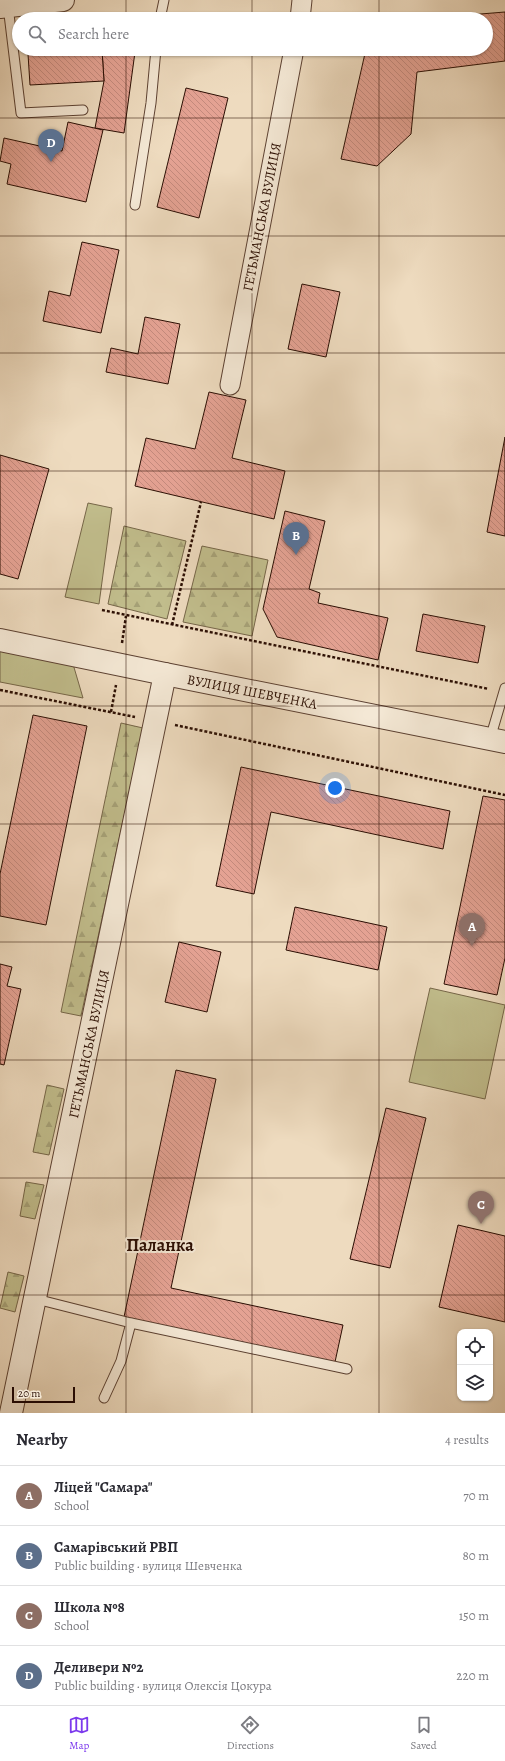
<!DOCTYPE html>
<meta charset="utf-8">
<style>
body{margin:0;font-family:Alegreya,serif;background:#f7f7f7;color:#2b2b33}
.controls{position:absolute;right:12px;bottom:12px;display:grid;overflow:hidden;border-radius:8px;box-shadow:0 1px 3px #0004}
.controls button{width:36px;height:36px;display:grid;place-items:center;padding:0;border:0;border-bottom:1px solid #e1e1e2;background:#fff;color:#2b2b33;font:20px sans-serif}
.scale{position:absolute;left:12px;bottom:10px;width:63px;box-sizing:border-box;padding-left:4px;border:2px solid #2b0e03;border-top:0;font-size:11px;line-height:14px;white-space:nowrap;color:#2b0e03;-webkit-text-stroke:3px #f4e8d5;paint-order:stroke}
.you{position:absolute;left:335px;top:788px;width:14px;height:14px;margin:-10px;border:3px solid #fff;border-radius:50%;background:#1a73e8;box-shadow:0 0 0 6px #1a73e833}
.badge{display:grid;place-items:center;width:26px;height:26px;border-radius:50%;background:#7c3aed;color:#fff;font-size:13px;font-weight:700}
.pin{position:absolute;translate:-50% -33px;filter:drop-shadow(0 1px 2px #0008)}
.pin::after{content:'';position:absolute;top:21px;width:14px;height:12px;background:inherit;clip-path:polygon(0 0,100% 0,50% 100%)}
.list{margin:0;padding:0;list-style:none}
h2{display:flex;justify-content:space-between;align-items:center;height:52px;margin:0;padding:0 16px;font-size:17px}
h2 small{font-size:13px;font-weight:400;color:#7c7c81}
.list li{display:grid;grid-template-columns:26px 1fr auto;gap:12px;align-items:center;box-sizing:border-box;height:60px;padding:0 16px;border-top:1px solid #e1e1e2}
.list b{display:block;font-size:15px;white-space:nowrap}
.list p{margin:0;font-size:13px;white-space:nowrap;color:#7c7c81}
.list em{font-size:13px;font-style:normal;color:#7c7c81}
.icon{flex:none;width:22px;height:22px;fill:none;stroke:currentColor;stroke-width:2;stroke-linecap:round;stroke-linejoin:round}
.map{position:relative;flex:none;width:505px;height:1413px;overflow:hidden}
.search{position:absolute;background:#fff;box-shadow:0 1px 3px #0004;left:12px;right:12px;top:12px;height:44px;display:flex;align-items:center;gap:10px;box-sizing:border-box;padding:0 14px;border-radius:22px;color:#7c7c81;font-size:15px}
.sheet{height:292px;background:#fff}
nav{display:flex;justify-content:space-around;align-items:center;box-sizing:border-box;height:56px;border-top:1px solid #e1e1e2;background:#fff;font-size:11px;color:#7c7c81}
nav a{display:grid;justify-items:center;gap:2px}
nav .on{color:#7c3aed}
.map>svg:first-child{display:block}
.grass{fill:#c1bd8c;stroke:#766648}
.forest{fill:url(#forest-firs);stroke:#766648}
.building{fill:url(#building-back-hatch);stroke:#2b0e03}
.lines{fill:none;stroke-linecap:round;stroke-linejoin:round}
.service-casing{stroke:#5c4132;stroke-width:11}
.minor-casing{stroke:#5c4132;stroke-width:21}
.tertiary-casing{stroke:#5c4132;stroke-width:24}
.path{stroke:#2b0e03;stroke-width:2.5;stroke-dasharray:3 2;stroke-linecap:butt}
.service{stroke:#f4e8d5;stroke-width:9}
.minor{stroke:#f4e8d5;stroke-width:19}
.tertiary{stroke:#f4e8d5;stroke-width:22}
.grid{fill:none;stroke:#2b0e03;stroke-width:1;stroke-opacity:0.55}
.labels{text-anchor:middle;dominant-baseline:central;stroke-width:4;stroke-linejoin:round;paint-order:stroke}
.street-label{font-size:14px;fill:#2b0e03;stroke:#f4e8d5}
.district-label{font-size:18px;font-weight:bold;fill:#2b0e03;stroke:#f4e8d5}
</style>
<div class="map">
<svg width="505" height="1413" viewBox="0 0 505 1413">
<defs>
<pattern id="forest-firs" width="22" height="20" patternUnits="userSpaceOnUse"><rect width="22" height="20" fill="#c1bd8c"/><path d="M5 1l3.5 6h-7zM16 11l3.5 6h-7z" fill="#a6a177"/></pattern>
<pattern id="building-back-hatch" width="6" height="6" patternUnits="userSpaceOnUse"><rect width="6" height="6" fill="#e4a293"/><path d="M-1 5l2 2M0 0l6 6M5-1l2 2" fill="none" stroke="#c48a7d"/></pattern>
</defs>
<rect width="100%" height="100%" fill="#eedbbf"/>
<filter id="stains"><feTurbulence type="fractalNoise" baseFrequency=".005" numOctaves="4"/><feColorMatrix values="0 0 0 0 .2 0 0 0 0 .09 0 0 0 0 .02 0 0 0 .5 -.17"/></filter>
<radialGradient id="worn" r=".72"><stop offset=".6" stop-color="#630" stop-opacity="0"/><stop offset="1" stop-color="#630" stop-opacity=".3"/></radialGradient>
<g class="grass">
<path d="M88,503L112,508L99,604L65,597Z"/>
<path d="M0,649L73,664L83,698L0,682Z"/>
<path d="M430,988L505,1005L485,1099L409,1082Z"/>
</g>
<g class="forest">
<path d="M124,526L186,541L167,619L108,604Z"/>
<path d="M202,546L268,560L252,636L183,622Z"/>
<path d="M121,723L143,728L81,1016L61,1012Z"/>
<path d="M47,1085L64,1089L49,1155L33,1152Z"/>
<path d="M26,1182L44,1185L35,1219L20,1216Z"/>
<path d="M8,1272L24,1276L15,1312L0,1308Z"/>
</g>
<g class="building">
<path d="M505,12V61L417,72L411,134L377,166L341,159L366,49H486V19H419Z"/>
<path d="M102,50L135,52L124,133L95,128L104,81Z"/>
<path d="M102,50L104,81L30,85L28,54Z"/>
<path d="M186,88L228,98L199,218L157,207Z"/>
<path d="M68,122L103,130L86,202L7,184L11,164L0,161L4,138L62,151Z"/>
<path d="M82,242L119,250L101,333L43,321L49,291L70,296Z"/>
<path d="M302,284L340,292L326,357L288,349Z"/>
<path d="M145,317L180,324L168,384L106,372L111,348L138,354Z"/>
<path d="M209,392L246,400L232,458L285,471L274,519L135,486L146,438L195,449Z"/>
<path d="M505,437V536L487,532Z"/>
<path d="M0,455L49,469L18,579L0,574Z"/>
<path d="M285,511L325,521L309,589L320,593L318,603L388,618L378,660L277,637L263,609Z"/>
<path d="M423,614L485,626L478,663L416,651Z"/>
<path d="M33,715L87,726L46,925L0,916V874Z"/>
<path d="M241,767L450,811L443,849L271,812L254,894L216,886Z"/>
<path d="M483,796L505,800V958L497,995L444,984Z"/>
<path d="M295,907L387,927L378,970L286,950Z"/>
<path d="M179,942L221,952L207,1012L165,1002Z"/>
<path d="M0,964L12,967L7,986L21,989L4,1065L0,1064Z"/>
<path d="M176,1070L216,1079L171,1288L343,1325L335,1362L124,1317Z"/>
<path d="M386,1108L426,1118L390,1268L350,1259Z"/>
<path d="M458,1225L505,1236V1322L439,1307Z"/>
</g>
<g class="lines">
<defs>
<g id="service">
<path d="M8,6L21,113L83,110"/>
<path d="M160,19L164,0"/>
<path d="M135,205L151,103L156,49"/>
<path d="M490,739L505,688"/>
<path d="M36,1299L131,1323L347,1369"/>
<path d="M104,1398L121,1361L131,1323"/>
</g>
<g id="minor">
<path d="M300,19L302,0"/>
<path d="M230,385L294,49"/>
</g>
<g id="tertiary">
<path d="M0,7L63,0"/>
<path d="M0,640L165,674L505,742"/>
<path d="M11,1413L165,674"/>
</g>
</defs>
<use href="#service" class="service-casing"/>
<use href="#minor" class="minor-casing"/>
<use href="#tertiary" class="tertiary-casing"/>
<g class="path">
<path d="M102,610L489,689"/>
<path d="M172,625L201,502"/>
<path d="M122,643L126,616"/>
<path d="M0,690L135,717"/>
<path d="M111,712L116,685"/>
<path d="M175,725L505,795"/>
</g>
<use href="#service" class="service"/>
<use href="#minor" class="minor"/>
<use href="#tertiary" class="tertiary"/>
</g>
<path class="grid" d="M126,0V19M252,0V19M379,0V19M126,49V1413M252,49V1413M379,49V1413M0,118H505M0,236H505M0,353H505M0,471H505M0,589H505M0,706H505M0,824H505M0,942H505M0,1060H505M0,1178H505M0,1295H505"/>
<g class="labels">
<g class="street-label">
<text transform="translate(262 217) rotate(-79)">ГЕТЬМАНСЬКА ВУЛИЦЯ</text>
<text transform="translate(252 692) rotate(11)">ВУЛИЦЯ ШЕВЧЕНКА</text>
<text transform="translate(89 1044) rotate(-78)">ГЕТЬМАНСЬКА ВУЛИЦЯ</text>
</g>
<g class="district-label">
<text x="160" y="1245">Паланка</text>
</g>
</g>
<rect width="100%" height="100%" filter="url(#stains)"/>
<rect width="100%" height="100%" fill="url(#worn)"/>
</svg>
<div class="controls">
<button><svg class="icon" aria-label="locate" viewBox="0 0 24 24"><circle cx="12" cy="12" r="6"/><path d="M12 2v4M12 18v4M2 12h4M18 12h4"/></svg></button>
<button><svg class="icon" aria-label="layers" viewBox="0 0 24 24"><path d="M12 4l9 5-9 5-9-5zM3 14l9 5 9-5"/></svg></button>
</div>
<div class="scale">20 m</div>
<div class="you"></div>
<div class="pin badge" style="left:472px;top:946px;background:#8d6e63">A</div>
<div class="pin badge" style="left:296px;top:555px;background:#5c6f8a">B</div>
<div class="pin badge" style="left:481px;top:1224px;background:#8d6e63">C</div>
<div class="pin badge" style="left:51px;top:162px;background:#5c6f8a">D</div>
<div class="search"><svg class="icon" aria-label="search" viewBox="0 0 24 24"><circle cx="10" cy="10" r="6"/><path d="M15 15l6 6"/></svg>Search here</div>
</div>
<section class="sheet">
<h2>Nearby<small>4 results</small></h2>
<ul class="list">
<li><span class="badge" style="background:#8d6e63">A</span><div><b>Ліцей &quot;Самара&quot;</b><p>School</p></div><em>70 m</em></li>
<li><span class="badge" style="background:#5c6f8a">B</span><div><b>Самарівський РВП</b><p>Public building · вулиця Шевченка</p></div><em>80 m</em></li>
<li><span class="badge" style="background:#8d6e63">C</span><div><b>Школа №8</b><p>School</p></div><em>150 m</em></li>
<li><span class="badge" style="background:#5c6f8a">D</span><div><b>Деливери №2</b><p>Public building · вулиця Олексія Цокура</p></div><em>220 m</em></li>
</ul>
</section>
<nav>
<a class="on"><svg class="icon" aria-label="map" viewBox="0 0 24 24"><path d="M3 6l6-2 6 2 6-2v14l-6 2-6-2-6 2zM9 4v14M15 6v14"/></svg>Map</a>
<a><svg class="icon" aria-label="directions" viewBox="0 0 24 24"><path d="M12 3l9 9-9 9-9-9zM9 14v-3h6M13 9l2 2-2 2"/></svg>Directions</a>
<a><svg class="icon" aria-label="saved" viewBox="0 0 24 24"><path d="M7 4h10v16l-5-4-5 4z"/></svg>Saved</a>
</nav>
